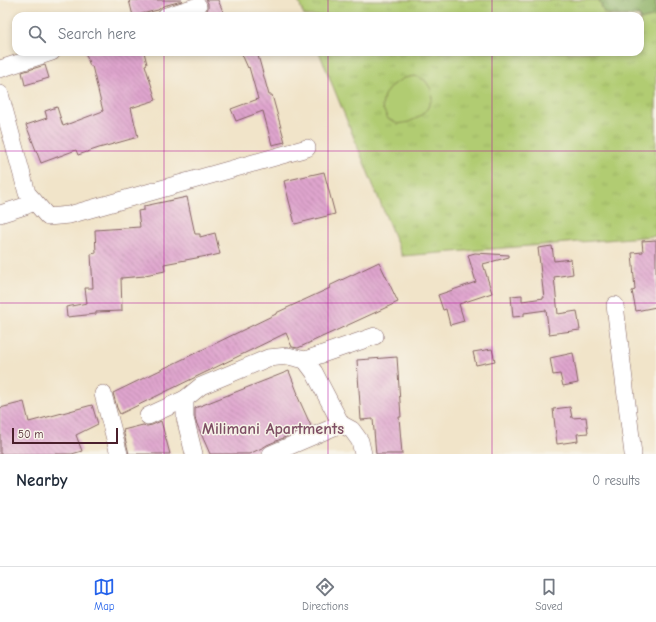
<!DOCTYPE html>
<style>
body{margin:0;font-family:"Comic Neue",sans-serif;background:#f6f6f7;color:#1f2937}
.scale{position:absolute;left:12px;bottom:10px;width:106px;box-sizing:border-box;padding-left:4px;border:2px solid #4a1f2b;border-top:0;font-size:11px;line-height:14px;white-space:nowrap;color:#4a1f2b;-webkit-text-stroke:3px #f7f3e8;paint-order:stroke}
.list{margin:0;padding:0;list-style:none}
h2{display:flex;justify-content:space-between;align-items:center;height:52px;margin:0;padding:0 16px;font-size:17px}
h2 small{font-size:13px;font-weight:400;color:#747a83}
.icon{flex:none;width:22px;height:22px;fill:none;stroke:currentColor;stroke-width:2;stroke-linecap:round;stroke-linejoin:round}
.map{position:relative;flex:none;width:656px;height:454px;overflow:hidden}
.search{position:absolute;background:#fff;box-shadow:0 2px 6px #0003;left:12px;right:12px;top:12px;height:44px;display:flex;align-items:center;gap:10px;box-sizing:border-box;padding:0 14px;border-radius:12px;color:#747a83;font-size:15px}
.sheet{height:112px;background:#fff}
nav{display:flex;justify-content:space-around;align-items:center;box-sizing:border-box;height:56px;border-top:1px solid #e0e1e3;background:#fff;font-size:11px;color:#747a83}
nav a{display:grid;justify-items:center;gap:2px}
nav .on{color:#2563eb}
.map>svg:first-child{display:block}
.grass{fill:url(#grass-tufts);stroke:#7e764e}
.forest{fill:url(#forest-crowns);stroke:#6b6848}
.garden{fill:#b1cc72;stroke:#7e764e}
.building{fill:url(#building-back-hatch)}
.lines{fill:none;stroke-linecap:round;stroke-linejoin:round}
.minor-casing{stroke:#846462;stroke-width:18}
.minor{stroke:#fff;stroke-width:17}
.grid{fill:none;stroke:#b5179e;stroke-width:1;stroke-opacity:0.55}
.labels{text-anchor:middle;dominant-baseline:central;stroke-width:3;stroke-linejoin:round;paint-order:stroke}
.quarter-label{font-size:16px;font-weight:bold;fill:#7e4e64;stroke:#f7f3e8}
</style>
<div class="map">
<svg width="656" height="454" viewBox="0 0 656 454">
<defs>
<pattern id="grass-tufts" width="24" height="20" patternUnits="userSpaceOnUse"><rect width="24" height="20" fill="#b1cc72"/><path d="M3 7l-1-3M5 7V3M7 7l1-3M15 17l-1-3M17 17v-4M19 17l1-3" fill="none" stroke="#9aaf63"/></pattern>
<pattern id="forest-crowns" width="20" height="18" patternUnits="userSpaceOnUse"><rect width="20" height="18" fill="#8cb064"/><path d="M2 6a3 3 0 1 1 6 0M12 15a3 3 0 1 1 6 0" fill="none" stroke="#748f53"/></pattern>
<pattern id="building-back-hatch" width="6" height="6" patternUnits="userSpaceOnUse"><rect width="6" height="6" fill="#dfa5ce"/><path d="M-1 5l2 2M0 0l6 6M5-1l2 2" fill="none" stroke="#b786a7"/></pattern>
</defs>
<rect width="100%" height="100%" fill="#f7f3e8"/>
<filter id="ink" filterUnits="userSpaceOnUse"><feTurbulence type="fractalNoise" baseFrequency=".025" numOctaves="2"/><feDisplacementMap in="SourceGraphic" scale="8" xChannelSelector="R" yChannelSelector="G"/><feConvolveMatrix kernelMatrix="1 2 1 2 8 2 1 2 1" color-interpolation-filters="sRGB"/></filter>
<filter id="wash" filterUnits="userSpaceOnUse"><feTurbulence type="fractalNoise" baseFrequency=".012" numOctaves="4" result="noise"/><feDisplacementMap in="SourceGraphic" scale="16" xChannelSelector="R" yChannelSelector="G"/><feGaussianBlur stdDeviation="0.9" result="paint"/><feColorMatrix in="noise" values="0 0 0 0 0 0 0 0 0 0 0 0 0 0 0 0 0 1.4 0 .05"/><feComposite in="paint" operator="in"/></filter>
<g filter="url(#wash)">
<rect width="100%" height="100%" fill="#f1e4c9"/>
<path class="grass" d="M298,0H656V236L402,256L319,52H640V16H304Z"/>
<path class="forest" d="M599,0H656V16L640,20V16H617L604,13Z"/>
<path class="garden" d="M415,76L425,80L431,89L432,99L427,109L419,117L409,122L398,124L388,119L382,107L384,95L392,85L404,78Z"/>
<g id="blocks">
<g class="building">
<path d="M129,0H182V1L163,6L158,10L133,16Z"/>
<path d="M206,0H218L225,16H208L206,12L208,8V3Z"/>
<path d="M85,52H144L147,64L145,65L156,100L131,108L138,137L99,148L78,155L76,150L41,163L26,125L47,118L45,111L57,107L63,126L103,111L92,66H90Z"/>
<path d="M241,52H257L269,95H272L285,142L272,145L263,111L236,121L231,109L258,99L249,67L248,68Z"/>
<path d="M45,65L49,78L25,85L22,72Z"/>
<path d="M324,172L335,214L295,224L284,181Z"/>
<path d="M187,197L195,234H200V237L215,233L220,254L207,257V256L164,264L165,271L145,275V276L121,278L122,311L96,312V314L67,317L66,307L87,303L85,288H93L91,254L96,253L95,230L140,227L138,211L144,210V206Z"/>
<path d="M656,240V307L636,311L632,291L635,290L632,253L643,252L642,241Z"/>
<path d="M552,246L554,261L571,259L573,274L554,277L558,314L577,311L580,330L549,334L546,310L524,313V316L513,317L511,296L522,295V301L544,298L538,248Z"/>
<path d="M475,253L509,255V257L483,264L492,293L459,304L464,321L450,325L446,309L443,310L438,295L476,282L468,255Z"/>
<path d="M379,262L398,302L298,348L292,347L286,333L120,414L117,408L113,393L276,314V313L330,288L329,286Z"/>
<path d="M492,349L495,361L476,365L473,352Z"/>
<path d="M573,353L578,383L563,386L560,374L553,375L550,358Z"/>
<path d="M397,357L401,417H399L402,454H376L373,419L361,420L357,360Z"/>
<path d="M289,371L298,394L297,395L311,426L267,445L264,447L249,454H210L196,422L195,417V408Z"/>
<path d="M24,402L29,422L92,405L98,424L76,435L82,451L72,454H0V408Z"/>
<path d="M570,407L572,418L586,417L588,433L577,434L578,441L557,444L553,409Z"/>
<path d="M161,421L170,454H129L123,430L143,425L147,426L152,425Z"/>
</g>
</g>
</g>
<g filter="url(#ink)">
<use href="#blocks" fill-opacity="0" stroke="#846462" stroke-width="1"/>
<g class="lines">
<defs>
<g id="minor">
<path d="M166,16L198,6"/>
<path d="M0,69L52,52"/>
<path d="M0,94L27,193L34,201L25,206L0,214"/>
<path d="M34,201L48,217L69,215L307,148"/>
<path d="M615,305L633,454"/>
<path d="M305,360L314,372L341,424L352,430L360,441L363,454"/>
<path d="M103,394L119,454"/>
<path d="M148,416L185,399"/>
<path d="M194,454L185,418V399L201,386L268,358L288,356L305,360L375,336"/>
<path d="M271,454L341,424"/>
</g>
</defs>
<use href="#minor" class="minor-casing"/>
<use href="#minor" class="minor"/>
</g>
</g>
<path class="grid" d="M164,0V16M328,0V16M492,0V16M164,52V454M328,52V454M492,52V454M0,151H656M0,303H656"/>
<g class="labels">
<g class="quarter-label">
<text x="273" y="429">Milimani Apartments</text>
</g>
</g>
</svg>
<div class="scale">50 m</div>
<div class="search"><svg class="icon" aria-label="search" viewBox="0 0 24 24"><circle cx="10" cy="10" r="6"/><path d="M15 15l6 6"/></svg>Search here</div>
</div>
<section class="sheet">
<h2>Nearby<small>0 results</small></h2>
<ul class="list">
</ul>
</section>
<nav>
<a class="on"><svg class="icon" aria-label="map" viewBox="0 0 24 24"><path d="M3 6l6-2 6 2 6-2v14l-6 2-6-2-6 2zM9 4v14M15 6v14"/></svg>Map</a>
<a><svg class="icon" aria-label="directions" viewBox="0 0 24 24"><path d="M12 3l9 9-9 9-9-9zM9 14v-3h6M13 9l2 2-2 2"/></svg>Directions</a>
<a><svg class="icon" aria-label="saved" viewBox="0 0 24 24"><path d="M7 4h10v16l-5-4-5 4z"/></svg>Saved</a>
</nav>
